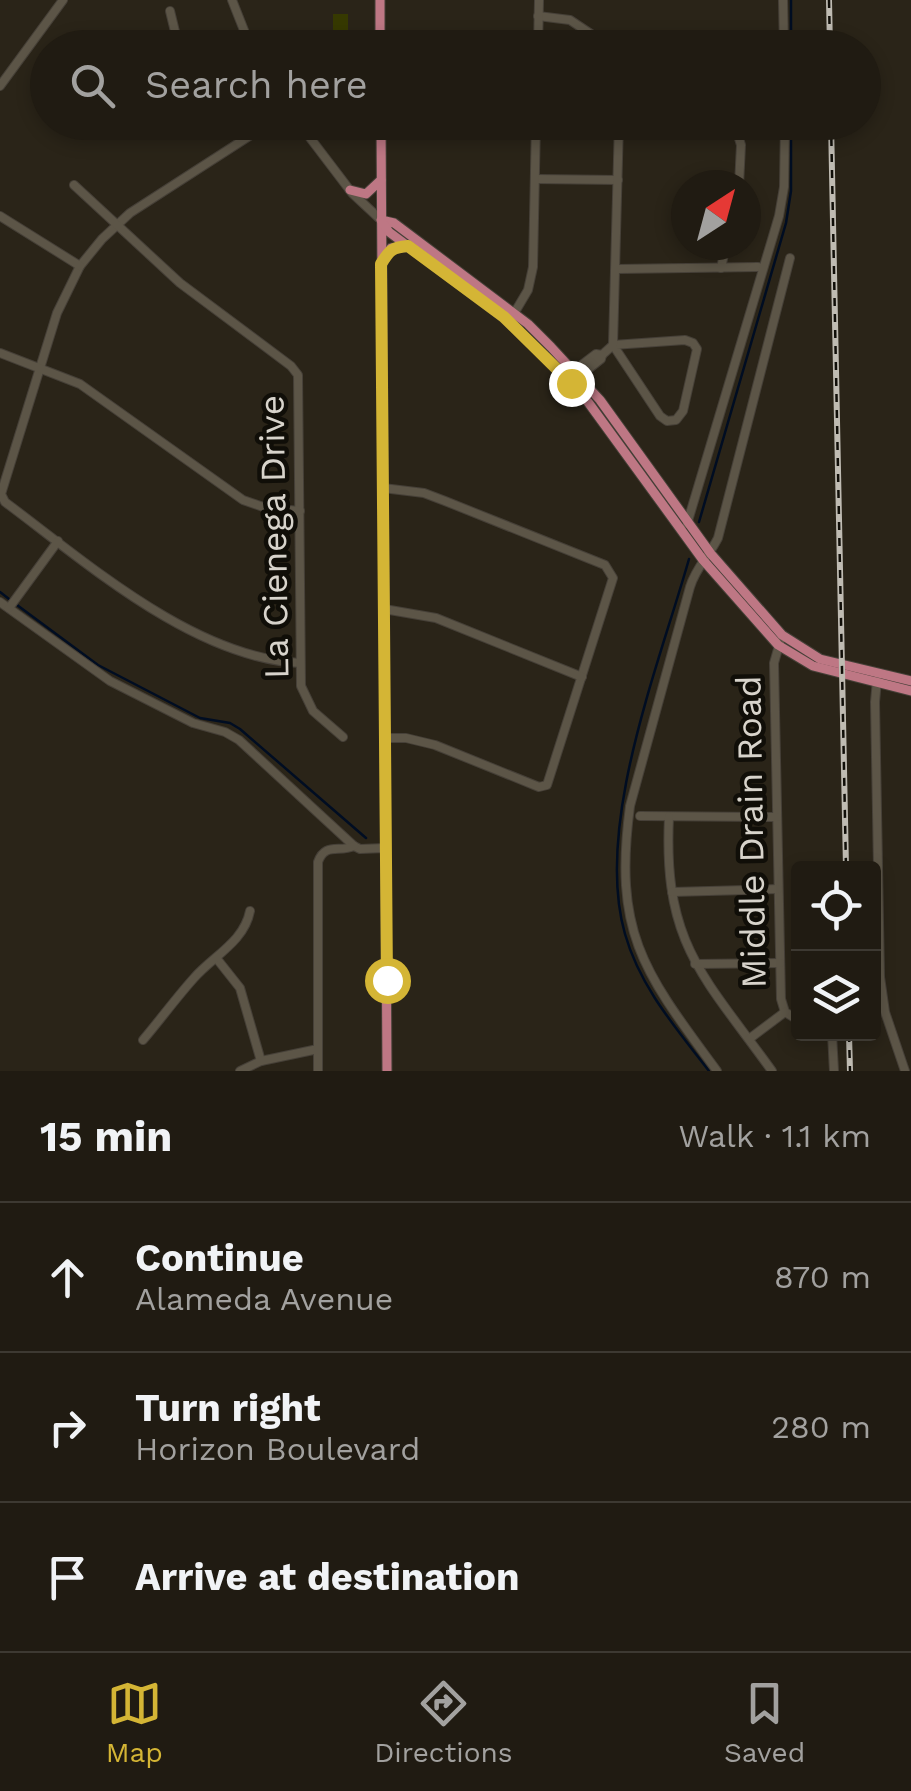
<!DOCTYPE html>
<meta charset="utf-8">
<style>
body{margin:0;font-family:"Work Sans",sans-serif;background:#28241b;color:#f1f3f6}
.controls{position:absolute;right:30px;bottom:30px;display:grid;overflow:hidden;border-radius:10px;box-shadow:0 5px 15px #0003}
.controls button{width:90px;height:90px;display:grid;place-items:center;padding:0;border:0;border-bottom:2px solid #3d3932;background:#201b12;color:#f1f3f6;font:50px sans-serif}
.compass{position:absolute;left:671px;top:170px;width:90px;height:90px;border-radius:50%;background:#201b12;box-shadow:0 5px 15px #0003;rotate:36deg}
.stop{position:absolute;width:30px;height:30px;margin:-22px;border:8px solid #d4b535;border-radius:50%;background:#fff}
.stop.end{background:#d4b535;border-color:#fff;box-shadow:0 2px 10px #0008}
.list{margin:0;padding:0;list-style:none}
h2{display:flex;justify-content:space-between;align-items:center;height:130px;margin:0;padding:0 40px;font-size:42px}
h2 small{font-size:32px;font-weight:400;color:#a2a19f}
.list li{display:grid;grid-template-columns:65px 1fr auto;gap:30px;align-items:center;box-sizing:border-box;height:150px;padding:0 40px;border-top:2px solid #3d3932}
.list b{display:block;font-size:38px;white-space:nowrap}
.list p{margin:0;font-size:32px;white-space:nowrap;color:#a2a19f}
.list em{font-size:32px;font-style:normal;color:#a2a19f}
.icon{flex:none;width:55px;height:55px;fill:none;stroke:currentColor;stroke-width:2;stroke-linecap:round;stroke-linejoin:round}
.map{position:relative;flex:none;width:911px;height:1071px;overflow:hidden}
.search{position:absolute;background:#201b12;box-shadow:0 5px 15px #0003;left:30px;right:30px;top:30px;height:110px;display:flex;align-items:center;gap:25px;box-sizing:border-box;padding:0 35px;border-radius:55px;color:#a2a19f;font-size:38px}
.sheet{height:580px;background:#201b12}
nav{display:flex;justify-content:space-around;align-items:center;box-sizing:border-box;height:140px;border-top:2px solid #3d3932;background:#201b12;font-size:28px;color:#a2a19f}
nav a{display:grid;justify-items:center;gap:5px}
nav .on{color:#d4b535}
.map>svg:first-child{display:block}
.grass{fill:url(#grass-tufts)}
.lines{fill:none;stroke-linecap:round;stroke-linejoin:round}
.stream{stroke:#000d22;stroke-width:2.5}
.minor-casing{stroke:#464038;stroke-width:10}
.major-casing{stroke:#464038;stroke-width:11}
.minor{stroke:#5c5547;stroke-width:8}
.major{stroke:#be7784;stroke-width:9}
.rail-casing{stroke:#bfbbb2;stroke-width:6}
.rail{stroke:#100e08;stroke-width:2.5;stroke-dasharray:8;stroke-linecap:butt}
.route{stroke:#d4b535;stroke-width:12}
.labels{text-anchor:middle;dominant-baseline:central;stroke-width:9;stroke-linejoin:round;paint-order:stroke}
.street-label{font-size:35px;fill:#d7d3cb;stroke:#100e08}
</style>
<div class="map">
<svg width="911" height="1071" viewBox="0 0 911 1071">
<defs>
<pattern id="grass-tufts" width="24" height="20" patternUnits="userSpaceOnUse" patternTransform="scale(2.5)"><rect width="24" height="20" fill="#363901"/><path d="M3 7l-1-3M5 7V3M7 7l1-3M15 17l-1-3M17 17v-4M19 17l1-3" fill="none" stroke="#525525"/></pattern>
</defs>
<rect width="100%" height="100%" fill="#2a2418"/>
<rect class="grass" x="333" y="14" width="15" height="33"/>
<g class="lines">
<g class="stream">
<path d="M791,0V48"/>
<path d="M699,522L786,223L791,191V122"/>
<path d="M689,559C659,665 594,826 625,934C640,987 676,1028 709,1071"/>
<path d="M0,592L9,599"/>
<path d="M17,605L98,665L200,718L230,723L240,729L366,838"/>
</g>
<defs>
<g id="minor">
<path d="M232,0L251,48"/>
<path d="M783,0L784,48"/>
<path d="M170,11L179,48"/>
<path d="M538,16L570,20L612,48"/>
<path d="M538,48L539,0"/>
<path d="M0,86L63,0"/>
<path d="M271,122L130,213L102,239L80,266L57,313L1,494L5,502C87,563 194,658 300,663"/>
<path d="M298,122L352,193L381,220"/>
<path d="M734,122L741,145L739,185"/>
<path d="M535,179L618,180"/>
<path d="M74,185L180,283L291,366L298,375L301,686L313,711L343,737"/>
<path d="M0,216L80,266"/>
<path d="M721,268L726,245"/>
<path d="M617,269L758,267"/>
<path d="M509,322L528,290L533,267L536,122"/>
<path d="M685,340L693,343L697,349L683,411L676,420L667,421L660,416L613,345Z"/>
<path d="M0,353L80,384L243,500L266,508L300,511"/>
<path d="M602,355L613,345L619,122"/>
<path d="M571,383L601,359L602,355L596,354L571,373"/>
<path d="M383,488L424,493L445,501L605,565L613,578L547,785L539,787L435,745L406,738H384"/>
<path d="M687,524L779,216L784,187L785,122"/>
<path d="M0,602L110,681L193,723L225,732L239,740L354,846L360,849L385,848"/>
<path d="M9,608L58,541"/>
<path d="M384,609L436,618L582,677"/>
<path d="M782,635L774,663L781,999L785,1012L798,1020"/>
<path d="M877,680L875,702L880,977L885,1012L905,1071"/>
<path d="M640,816L777,817"/>
<path d="M669,817C663,944 703,975 772,1071"/>
<path d="M672,892L778,889"/>
<path d="M217,959L240,988L261,1061"/>
<path d="M695,964L780,963"/>
<path d="M832,1034L834,1071"/>
<path d="M749,1039L785,1012"/>
<path d="M143,1040C160,1020 176,998 194,978C213,956 244,942 250,911"/>
<path d="M240,1071L261,1061L318,1049"/>
<path d="M318,1071V862C325,842 339,853 354,846"/>
<path d="M717,1071C644,972 613,934 630,806L690,587C696,567 709,556 718,538L790,258"/>
</g>
<g id="major">
<path d="M380,0V48"/>
<path d="M381,122L387,1071"/>
<path d="M350,190L366,194L381,180"/>
<path d="M381,220L394,223L528,324L551,347L600,400L711,554L782,635L820,659L911,681"/>
<path d="M382,222L389,232L503,317L561,372L588,402L703,560L778,645L813,666L911,691"/>
<path d="M383,262L391,248L408,247"/>
</g>
</defs>
<use href="#minor" class="minor-casing"/>
<use href="#major" class="major-casing"/>
<use href="#minor" class="minor"/>
<use href="#major" class="major"/>
<defs>
<g id="rail">
<path d="M829,0L830,48"/>
<path d="M831,122L846,868"/>
<path d="M849,1034L850,1071"/>
</g>
</defs>
<use href="#rail" class="rail-casing"/>
<use href="#rail" class="rail"/>
</g>
<g class="lines">
<path class="route" d="M387,980L381,264C389,251 392,247 408,246L504,317L571,383"/>
</g>
<g class="labels">
<g class="street-label">
<text transform="translate(274 537) rotate(-91)">La Cienega Drive</text>
<text transform="translate(751 832) rotate(-91)">Middle Drain Road</text>
</g>
</g>
</svg>
<div class="controls">
<button><svg class="icon" aria-label="locate" viewBox="0 0 24 24"><circle cx="12" cy="12" r="6"/><path d="M12 2v4M12 18v4M2 12h4M18 12h4"/></svg></button>
<button><svg class="icon" aria-label="layers" viewBox="0 0 24 24"><path d="M12 4l9 5-9 5-9-5zM3 14l9 5 9-5"/></svg></button>
</div>
<svg class="compass" viewBox="-18 -18 36 36"><path d="M0-13l5 13h-10z" fill="#e53935"/><path d="M0 13l5-13h-10z" fill="#a2a19f"/></svg>
<div class="stop" style="left:387px;top:980px"></div>
<div class="stop end" style="left:571px;top:383px"></div>
<div class="search"><svg class="icon" aria-label="search" viewBox="0 0 24 24"><circle cx="10" cy="10" r="6"/><path d="M15 15l6 6"/></svg>Search here</div>
</div>
<section class="sheet">
<h2>15 min<small>Walk · 1.1 km</small></h2>
<ul class="list">
<li><svg class="icon" aria-label="ahead" viewBox="0 0 24 24"><path d="M12 20V5M6 11l6-6 6 6"/></svg><div><b>Continue</b><p>Alameda Avenue</p></div><em>870 m</em></li>
<li><svg class="icon" aria-label="right" viewBox="0 0 24 24"><path d="M7 20v-9h11M14 6l5 5-5 5"/></svg><div><b>Turn right</b><p>Horizon Boulevard</p></div><em>280 m</em></li>
<li><svg class="icon" aria-label="arrive" viewBox="0 0 24 24"><path d="M6 21V4h12l-3 4 3 4H6"/></svg><div><b>Arrive at destination</b></div></li>
</ul>
</section>
<nav>
<a class="on"><svg class="icon" aria-label="map" viewBox="0 0 24 24"><path d="M3 6l6-2 6 2 6-2v14l-6 2-6-2-6 2zM9 4v14M15 6v14"/></svg>Map</a>
<a><svg class="icon" aria-label="directions" viewBox="0 0 24 24"><path d="M12 3l9 9-9 9-9-9zM9 14v-3h6M13 9l2 2-2 2"/></svg>Directions</a>
<a><svg class="icon" aria-label="saved" viewBox="0 0 24 24"><path d="M7 4h10v16l-5-4-5 4z"/></svg>Saved</a>
</nav>
